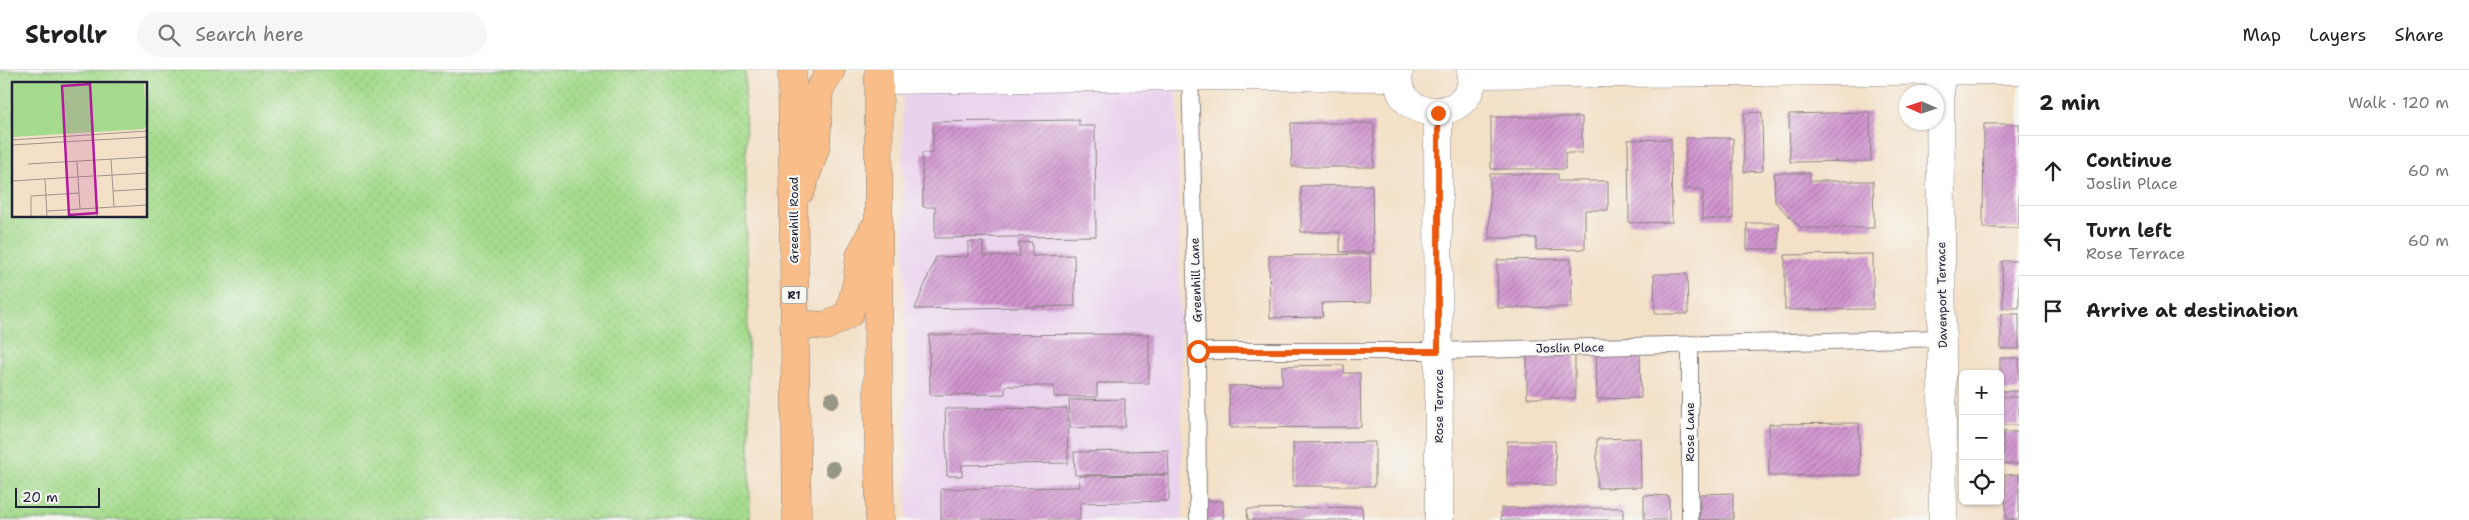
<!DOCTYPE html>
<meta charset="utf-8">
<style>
body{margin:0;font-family:"Shantell Sans",sans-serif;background:#f6f6f6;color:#202124}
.controls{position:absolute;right:15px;bottom:15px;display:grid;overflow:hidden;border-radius:8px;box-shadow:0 1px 4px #0004}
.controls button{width:45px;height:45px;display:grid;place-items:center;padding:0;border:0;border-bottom:1px solid #e0e0e0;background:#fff;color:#202124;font:25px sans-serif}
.compass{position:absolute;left:1899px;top:15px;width:45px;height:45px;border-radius:50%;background:#fff;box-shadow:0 1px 4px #0004;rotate:273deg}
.scale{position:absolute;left:15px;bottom:12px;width:85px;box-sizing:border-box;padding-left:5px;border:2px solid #22223b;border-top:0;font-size:14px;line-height:18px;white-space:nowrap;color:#22223b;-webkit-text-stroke:4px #f6f6f2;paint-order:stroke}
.stop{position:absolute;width:15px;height:15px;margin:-11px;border:4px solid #ea580c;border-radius:50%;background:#fff}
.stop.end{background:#ea580c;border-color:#fff;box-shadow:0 1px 5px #0008}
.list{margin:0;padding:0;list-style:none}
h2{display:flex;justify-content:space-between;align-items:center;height:65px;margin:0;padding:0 20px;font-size:21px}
h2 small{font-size:16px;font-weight:400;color:#757577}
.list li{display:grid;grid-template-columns:32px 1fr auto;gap:15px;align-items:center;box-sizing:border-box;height:70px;padding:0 20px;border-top:1px solid #e0e0e0}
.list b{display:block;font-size:19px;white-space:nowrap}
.list p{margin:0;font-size:16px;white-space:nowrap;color:#757577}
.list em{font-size:16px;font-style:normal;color:#757577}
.icon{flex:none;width:28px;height:28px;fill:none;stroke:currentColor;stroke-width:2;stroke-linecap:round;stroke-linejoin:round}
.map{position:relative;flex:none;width:2019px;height:450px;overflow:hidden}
header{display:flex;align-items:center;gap:30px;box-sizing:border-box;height:70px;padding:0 25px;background:#fff;border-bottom:1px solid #e0e0e0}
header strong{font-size:24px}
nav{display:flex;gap:28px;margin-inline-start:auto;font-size:18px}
.search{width:350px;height:45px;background:#f6f6f6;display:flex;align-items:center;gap:12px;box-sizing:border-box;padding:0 18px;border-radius:28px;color:#757577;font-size:19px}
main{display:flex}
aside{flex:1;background:#fff}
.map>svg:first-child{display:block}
.built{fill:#e9d2ed}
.park{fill:url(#park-dots);stroke:#637e64;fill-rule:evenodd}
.building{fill:url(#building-hatch)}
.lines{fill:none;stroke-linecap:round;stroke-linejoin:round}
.service-casing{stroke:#8a8180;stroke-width:18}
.minor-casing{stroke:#8a8180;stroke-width:29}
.trunk-casing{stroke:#8a8180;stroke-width:29}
.service{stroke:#fff;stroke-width:16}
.minor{stroke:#fff;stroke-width:28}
.trunk{stroke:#f8bd88;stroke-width:28}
.tree{fill:#969687}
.route{stroke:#ea580c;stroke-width:6}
.labels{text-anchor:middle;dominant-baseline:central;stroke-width:4.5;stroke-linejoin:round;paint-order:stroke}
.shield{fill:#f6f6f2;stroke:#626272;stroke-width:1}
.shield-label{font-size:11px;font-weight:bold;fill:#22223b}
.street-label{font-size:12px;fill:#22223b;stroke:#f6f6f2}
.inset-road{fill:none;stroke:#9f948e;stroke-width:1}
.view{fill:#b5179e;fill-opacity:0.15;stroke:#b5179e;stroke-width:2.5}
.inset-edge{fill:none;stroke:#22223b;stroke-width:2.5}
</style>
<header>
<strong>Strollr</strong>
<div class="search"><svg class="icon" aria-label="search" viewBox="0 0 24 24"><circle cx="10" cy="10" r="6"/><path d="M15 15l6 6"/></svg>Search here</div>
<nav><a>Map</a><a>Layers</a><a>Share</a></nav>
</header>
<main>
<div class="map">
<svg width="2019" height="450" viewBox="0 0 2019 450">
<defs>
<pattern id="park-dots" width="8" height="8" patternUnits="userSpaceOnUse" patternTransform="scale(1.25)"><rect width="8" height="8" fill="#a4db8c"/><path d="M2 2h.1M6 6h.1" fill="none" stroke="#8dbc7a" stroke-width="1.8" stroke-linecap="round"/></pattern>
<pattern id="building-hatch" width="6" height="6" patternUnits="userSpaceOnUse" patternTransform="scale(1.25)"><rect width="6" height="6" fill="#d194cf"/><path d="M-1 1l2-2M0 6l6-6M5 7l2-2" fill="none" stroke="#a978a9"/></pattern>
</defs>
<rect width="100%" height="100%" fill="#f6f6f2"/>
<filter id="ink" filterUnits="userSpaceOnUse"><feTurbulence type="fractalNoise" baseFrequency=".02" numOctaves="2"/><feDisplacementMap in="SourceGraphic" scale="10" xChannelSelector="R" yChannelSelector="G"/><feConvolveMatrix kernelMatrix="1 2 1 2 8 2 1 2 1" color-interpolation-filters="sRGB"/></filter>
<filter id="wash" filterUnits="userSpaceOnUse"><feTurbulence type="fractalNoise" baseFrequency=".0096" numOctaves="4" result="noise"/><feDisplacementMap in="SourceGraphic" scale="20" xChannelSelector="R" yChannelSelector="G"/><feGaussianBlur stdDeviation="1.12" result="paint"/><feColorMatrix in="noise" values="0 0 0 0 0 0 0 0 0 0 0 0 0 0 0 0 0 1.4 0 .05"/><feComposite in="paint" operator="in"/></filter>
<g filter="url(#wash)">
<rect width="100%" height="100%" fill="#f3e0c6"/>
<path class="built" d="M902,0H1177L1183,450H907Z"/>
<path class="park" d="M0,0H745L750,450H0ZM14,14H146V146H14Z"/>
<g id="blocks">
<g class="building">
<path d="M1762,42L1763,101L1744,102V43Z"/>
<path d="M1870,42L1871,91L1790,92L1789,44Z"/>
<path d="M1491,47H1582V83H1565V99H1491Z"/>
<path d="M1079,50V56H1095L1096,166L935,168V137H923L922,83H933V52Z"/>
<path d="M1291,53H1374V97H1292Z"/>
<path d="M1984,54H2019V158H1983Z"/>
<path d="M1686,68H1733V149H1702L1703,120L1685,119Z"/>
<path d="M1671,69L1672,152L1629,153L1628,70Z"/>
<path d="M1774,103H1810V111H1873L1874,158H1801L1775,132Z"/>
<path d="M1490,104H1558V111H1608V140H1585V179L1536,180V168H1489Z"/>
<path d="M1372,115L1373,182H1340V162H1301V116Z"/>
<rect x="1747" y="153" width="32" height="26"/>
<path d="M968,172H983V186H1020L1019,173L1032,172V186L1074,185L1075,236L915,239L936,187L968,186Z"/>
<path d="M1370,184L1371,232L1322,233L1323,247L1270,248L1269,186Z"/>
<path d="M1873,184V239L1785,240V185Z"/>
<path d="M1571,189L1572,237L1498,238L1497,190Z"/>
<path d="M2002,191H2019V238H2003Z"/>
<path d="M1654,204H1687L1688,244H1655Z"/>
<rect x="2001" y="244" width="18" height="35"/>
<path d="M1149,264V313H1097V327H1054V316H1005V324L930,325L929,265Z"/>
<path d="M1596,280H1640L1641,328L1597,329Z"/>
<rect x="1527" y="284" width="48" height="44"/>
<rect x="2000" y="288" width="19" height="33"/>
<path d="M1344,295V303H1360L1361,357L1230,358L1229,316L1282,315V296Z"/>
<rect x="2002" y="327" width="17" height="28"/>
<path d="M1125,329V357L1070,358L1069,330Z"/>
<path d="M1067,338L1068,393L962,395V406H947L945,339Z"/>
<path d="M1859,353L1860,405L1769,406V354Z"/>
<rect x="2003" y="362" width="16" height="32"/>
<path d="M1640,368L1641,417L1597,418V369Z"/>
<path d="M1507,371H1555L1556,415H1507Z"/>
<path d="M1375,372V416H1293V373Z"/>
<path d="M1168,380L1169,404L1075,405L1074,382Z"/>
<path d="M2019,404V449H2006L2005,405Z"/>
<path d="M1169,405V431L1080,433V450H941V419L1080,417L1079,406Z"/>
<path d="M1733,423V449L1700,450V424Z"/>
<path d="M1644,425L1669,426V450H1644Z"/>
<rect x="1202" y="431" width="21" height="19"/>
<path d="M1362,437L1363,450H1248L1247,439Z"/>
<rect x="1501" y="438" width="122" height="12"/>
</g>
</g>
</g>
<g filter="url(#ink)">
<use href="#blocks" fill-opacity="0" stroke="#8a8180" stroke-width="1"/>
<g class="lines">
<defs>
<g id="service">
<path d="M1190,0L1197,281L1198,450"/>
<path d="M1690,274V450"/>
<path d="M1197,281H1439L1942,268"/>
</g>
<g id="minor">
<path d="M1399,0C1390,58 1482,52 1471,0"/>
<path d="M1940,0L1943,450"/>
<path d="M1472,4L2019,0"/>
<path d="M879,10L1190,6L1398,7"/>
<path d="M1438,43L1439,450"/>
</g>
<g id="trunk">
<path d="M792,0L797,450"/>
<path d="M879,0L878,323L880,450"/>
<path d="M801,120L816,76L819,21L831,0"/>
<path d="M794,254L826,256L849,244L857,212L860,186L873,160"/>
</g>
</defs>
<use href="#service" class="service-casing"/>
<use href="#minor" class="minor-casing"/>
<use href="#trunk" class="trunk-casing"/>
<use href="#service" class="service"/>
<use href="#minor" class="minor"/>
<use href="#trunk" class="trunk"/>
</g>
<g class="tree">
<circle cx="832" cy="330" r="8"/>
<circle cx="833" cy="399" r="8"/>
</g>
</g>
<g class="lines" filter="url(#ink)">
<path class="route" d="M1198,281H1438V43"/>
</g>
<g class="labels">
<rect class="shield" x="781.5" y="216.5" width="25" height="17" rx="4"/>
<g class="shield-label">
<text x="794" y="225">R1</text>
</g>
<g class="street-label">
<text transform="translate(794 150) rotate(-90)">Greenhill Road</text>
<text transform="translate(1196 210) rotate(-92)">Greenhill Lane</text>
<text transform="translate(1942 225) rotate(-91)">Davenport Terrace</text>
<text transform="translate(1570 278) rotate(-1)">Joslin Place</text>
<text transform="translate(1439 336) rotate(-90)">Rose Terrace</text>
<text transform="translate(1690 362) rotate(-90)">Rose Lane</text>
</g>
</g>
<g transform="translate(12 12)">
<rect width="135" height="135" fill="#f3e0c6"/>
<path d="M0,0H132L134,42L132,47L1,55Z" fill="#a4db8c"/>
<path class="inset-road" d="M0,58L135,49M81,59L83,92M0,63L135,55M99,77L102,125M65,80L68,127M16,82L135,75M85,94L135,91M83,96L85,135M33,97L35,135M0,99L81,94M101,109L135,107M35,129L135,123M19,135V114L67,111"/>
<path class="view" d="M78,2L85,131L57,133L50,4Z"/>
<rect width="135" height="135" class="inset-edge"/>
</g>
</svg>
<div class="controls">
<button>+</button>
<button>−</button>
<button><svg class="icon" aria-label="locate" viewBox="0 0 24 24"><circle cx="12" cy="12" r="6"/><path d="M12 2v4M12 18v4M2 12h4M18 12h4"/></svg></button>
</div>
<svg class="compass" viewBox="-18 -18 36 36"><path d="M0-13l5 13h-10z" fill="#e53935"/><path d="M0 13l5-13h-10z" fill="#757577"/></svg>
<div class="scale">20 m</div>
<div class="stop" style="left:1198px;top:281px"></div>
<div class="stop end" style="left:1438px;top:43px"></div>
</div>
<aside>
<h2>2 min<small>Walk · 120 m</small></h2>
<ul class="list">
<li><svg class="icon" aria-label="ahead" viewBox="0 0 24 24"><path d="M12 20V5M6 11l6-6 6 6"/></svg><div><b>Continue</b><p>Joslin Place</p></div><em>60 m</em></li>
<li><svg class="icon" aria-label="left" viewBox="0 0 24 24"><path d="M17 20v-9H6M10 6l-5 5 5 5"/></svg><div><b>Turn left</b><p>Rose Terrace</p></div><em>60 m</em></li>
<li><svg class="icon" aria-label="arrive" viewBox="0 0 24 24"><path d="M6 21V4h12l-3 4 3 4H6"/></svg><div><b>Arrive at destination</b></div></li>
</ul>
</aside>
</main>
